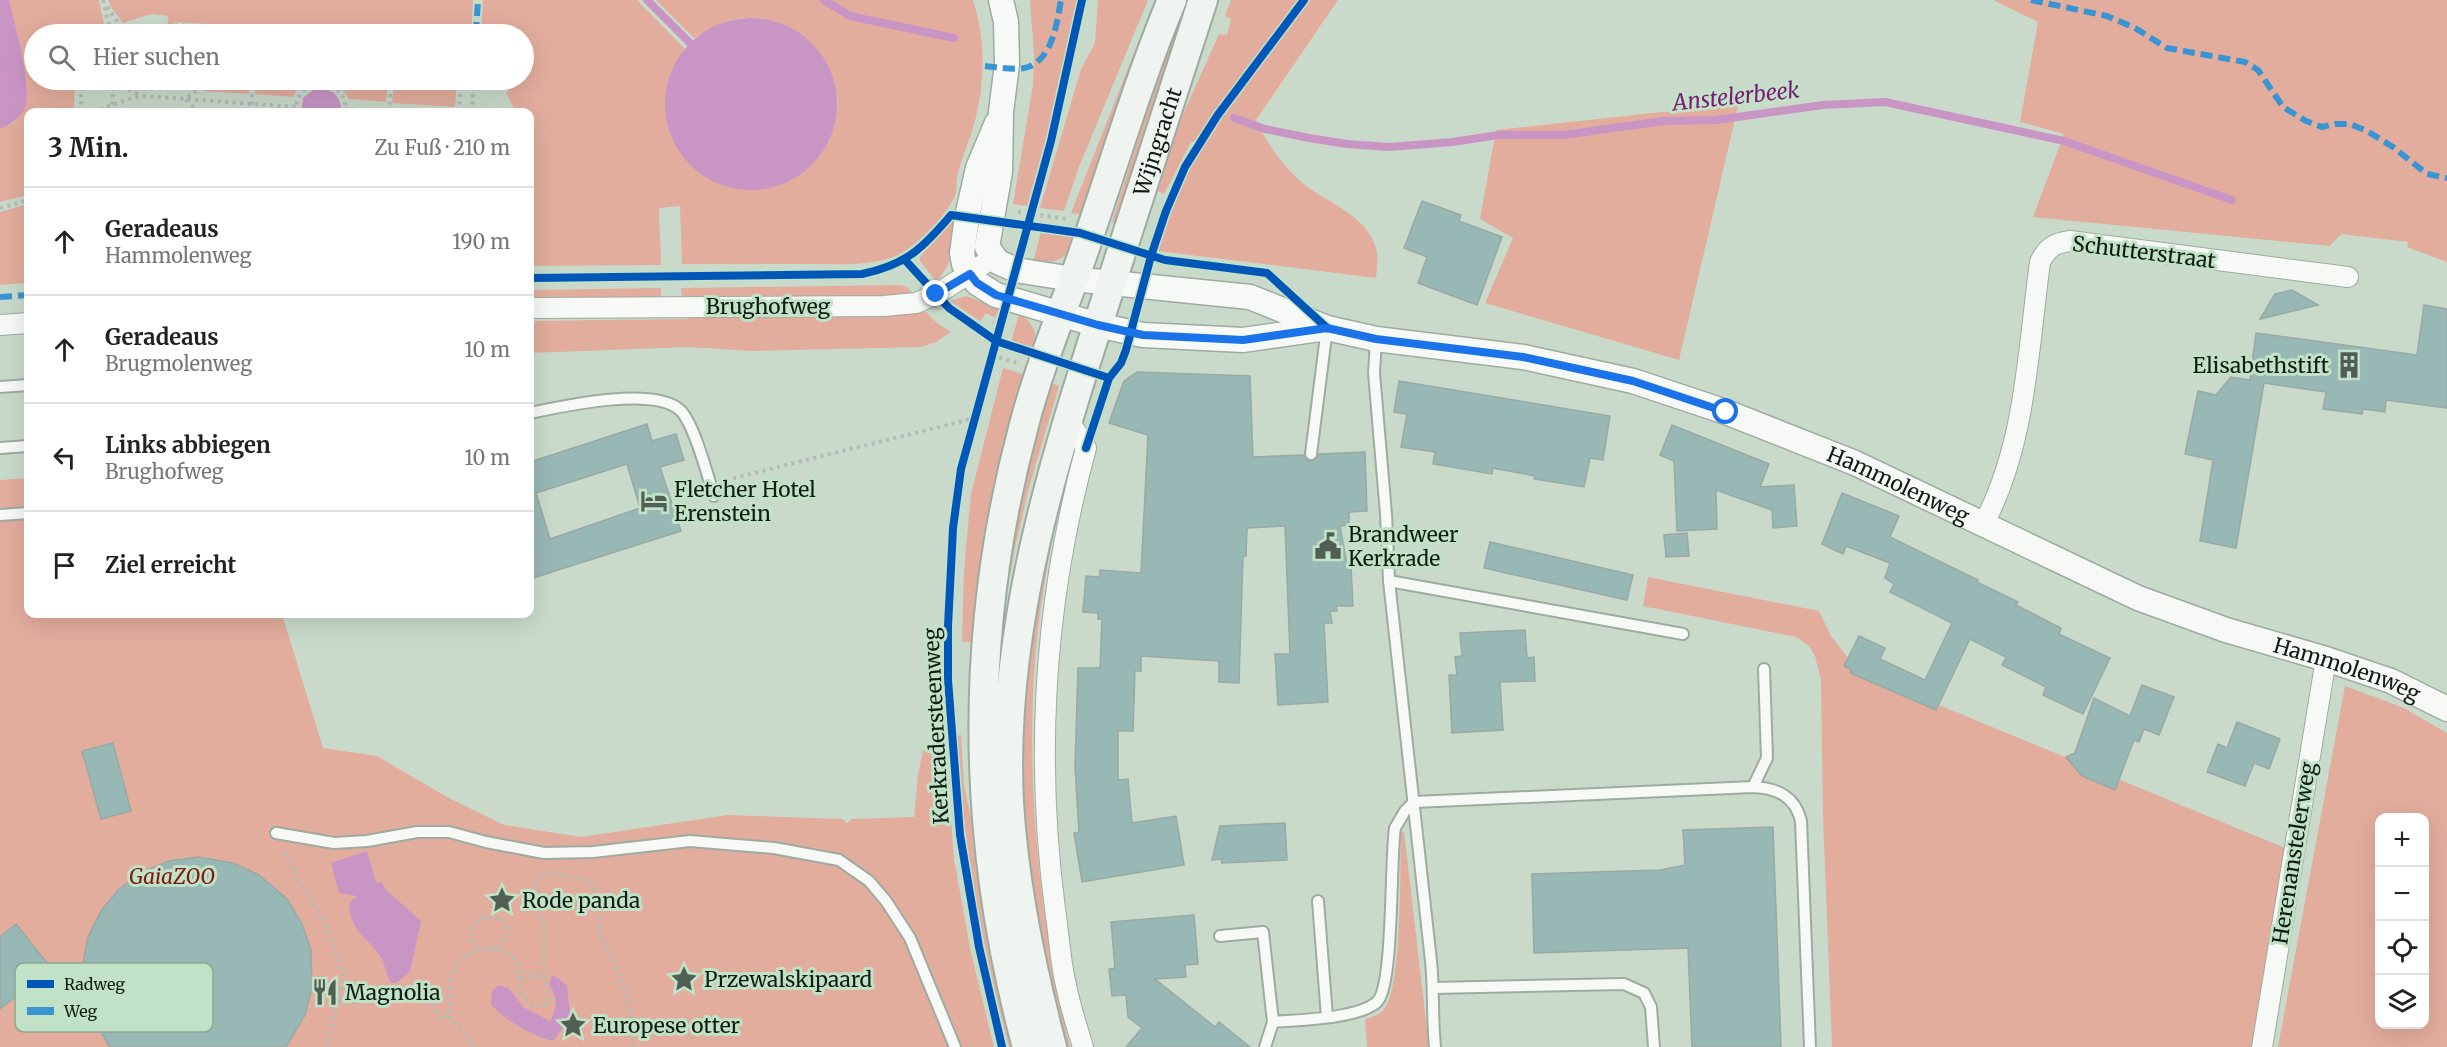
<!DOCTYPE html>
<html lang="de">
<meta charset="utf-8">
<style>
body{margin:0;font-family:Merriweather,serif;background:#f6f6f6;color:#222}
.controls{position:absolute;right:18px;bottom:18px;display:grid;overflow:hidden;border-radius:12px;box-shadow:0 6px 24px #0002}
.controls button{width:54px;height:54px;display:grid;place-items:center;padding:0;border:0;border-bottom:2px solid #e0e0e0;background:#fff;color:#222;font:30px sans-serif}
.stop{position:absolute;width:18px;height:18px;margin:-14px;border:4px solid #1a73e8;border-radius:50%;background:#fff}
.stop.end{background:#1a73e8;border-color:#fff;box-shadow:0 2px 6px #0008}
.list{margin:0;padding:0;list-style:none}
h2{display:flex;justify-content:space-between;align-items:center;height:78px;margin:0;padding:0 24px;font-size:26px}
h2 small{font-size:20px;font-weight:400;color:#767676}
.list li{display:grid;grid-template-columns:39px 1fr auto;gap:18px;align-items:center;box-sizing:border-box;height:108px;padding:0 24px;border-top:2px solid #e0e0e0}
.list b{display:block;font-size:22px;white-space:nowrap}
.list p{margin:0;font-size:20px;white-space:nowrap;color:#767676}
.list em{font-size:20px;font-style:normal;color:#767676}
.icon{flex:none;width:33px;height:33px;fill:none;stroke:currentColor;stroke-width:2;stroke-linecap:round;stroke-linejoin:round}
.map{position:relative;flex:none;width:2447px;height:1047px;overflow:hidden}
.search{position:absolute;background:#fff;box-shadow:0 6px 24px #0002;left:24px;top:24px;width:510px;height:66px;display:flex;align-items:center;gap:15px;box-sizing:border-box;padding:0 21px;border-radius:33px;color:#767676;font-size:22px}
.panel{position:absolute;background:#fff;box-shadow:0 6px 24px #0002;left:24px;top:108px;width:510px;height:510px;border-radius:12px}
.map>svg:first-child{display:block}
.green{fill:#e2ad9d;fill-rule:evenodd}
.water{fill:#c995c5}
.lines{fill:none;stroke-linecap:round;stroke-linejoin:round}
.stream{stroke:#c995c5;stroke-width:8}
.building{fill:#98b8b6;stroke:#99a9a4;stroke-width:1.5;fill-rule:evenodd}
.service-casing{stroke:#9eaba0;stroke-width:14}
.minor-casing{stroke:#9eaba0;stroke-width:22}
.tertiary-casing{stroke:#9eaba0;stroke-width:27}
.secondary-casing{stroke:#9eaba0;stroke-width:32}
.path{stroke:#b4bab5;stroke-width:4;stroke-dasharray:3 4.5;stroke-linecap:butt}
.service{stroke:#f7f9f7;stroke-width:10}
.minor{stroke:#f7f9f7;stroke-width:20}
.tertiary{stroke:#f7f9f7;stroke-width:24}
.secondary{stroke:#eff4f0;stroke-width:28}
.quiet{stroke:#3894d3;stroke-width:6;stroke-dasharray:12 6;stroke-linecap:butt}
.cycleway-casing{stroke:#c1e2c6;stroke-width:11}
.cycleway{stroke:#0057b8;stroke-width:8}
.route{stroke:#1a73e8;stroke-width:8}
.labels{text-anchor:middle;dominant-baseline:central;stroke-width:6;stroke-linejoin:round;paint-order:stroke}
.street-label{font-size:21px;fill:#101c12;stroke:#c1e2c6}
.poi-label{font-size:21px;fill:#101c12;stroke:#c1e2c6;text-anchor:start}
.park-label{font-size:21px;font-style:italic;fill:#7d1910;stroke:#c1e2c6}
.water-label{font-size:22px;font-style:italic;fill:#7c1979;stroke:#c1e2c6}
.key{fill:#c1e2c6;stroke:#8ca790;stroke-width:1.5}
.key-label{font-size:16px;fill:#101c12}
</style>
<div class="map">
<svg width="2447" height="1047" viewBox="0 0 2447 1047">
<rect width="100%" height="100%" fill="#c9dacb"/>
<g class="green">
<path d="M9,0H99L106,34H34V80H75L74,112H28V195L0,202V129L14,122L25,108L21,56Z"/>
<path d="M108,0H473L471,34H383L174,22L173,34H167L168,16L151,14L123,23L111,7Z"/>
<path d="M483,0H637L684,48L685,51L680,57L691,165L717,183L748,189L829,142L835,120L838,98L805,37L785,25L760,18H740L722,23L694,38L656,0H973C989,49 984,104 965,151C962,160 959,168 957,178C956,183 957,191 955,196C945,217 914,250 891,258C865,266 836,264 809,264C767,264 724,264 682,264L680,206L659,208L661,265L530,266V112H516L506,93L509,90C501,81 490,81 479,80H524V34H481Z"/>
<path d="M1030,0H1077L1046,138L1027,206L1013,204L1033,85L1034,56Z"/>
<path d="M1098,0H1148L1079,167L1064,211L1040,208L1081,69L1095,43Z"/>
<path d="M1155,0H1165L1087,215L1071,213Z"/>
<path d="M1179,0H1195L1123,225L1112,222L1152,94L1166,33Z"/>
<path d="M1231,0H1338L1256,120C1265,139 1277,158 1292,173C1315,200 1362,209 1375,245C1379,255 1377,267 1376,278L1158,251C1172,211 1189,155 1219,123L1213,114L1194,142H1191L1164,194L1158,191L1181,119L1219,34L1227,35L1231,19L1225,16Z"/>
<path d="M1993,0H2447V262L2407,247L2408,242L2341,234L2330,246L2033,217L2064,134L2020,122L2038,22Z"/>
<path d="M216,80H250L249,94L203,91Z"/>
<path d="M256,80H312L298,88L293,97L255,94Z"/>
<path d="M329,80H388L386,102L349,99L340,86Z"/>
<path d="M394,80H457L455,107L392,103Z"/>
<path d="M1738,106L1679,360L1485,303L1513,238L1480,219L1496,130L1662,112Z"/>
<path d="M28,204V283L0,285V212Z"/>
<path d="M957,220C954,242 953,265 936,281L920,261V257L953,221Z"/>
<path d="M1041,232H1042L1077,237C1067,259 1058,264 1033,262Z"/>
<path d="M900,285L907,287L913,294L900,296L682,299L681,288Z"/>
<path d="M661,288V299L530,300V290Z"/>
<path d="M966,296L999,308L993,324L991,325L995,318L986,313L980,321L950,301Z"/>
<path d="M926,312L937,323L951,332L936,342L921,347L752,351L689,347L530,353V321L688,319L689,316Z"/>
<path d="M1019,314C1033,321 1038,335 1036,350L1011,342Z"/>
<path d="M1003,368L1029,376L984,567L971,642H962L964,570L971,494Z"/>
<path d="M1044,381L1059,386L1029,487L1015,548L1002,617L997,664L1007,854L1026,967L1046,1047H1038C988,911 986,763 997,621C999,600 999,579 1001,558C1008,498 1027,439 1044,381Z"/>
<path d="M28,478V614H282L323,748L377,756L447,797L504,825L581,837L728,815L843,819L847,823L852,819L914,817L918,775L923,750L947,761L954,859L971,953L994,1047H0V480Z"/>
<path d="M1061,491C1050,551 1038,611 1034,672C1027,802 1040,921 1070,1047H1060L1056,1034L1015,779L1026,630Z"/>
<path d="M1648,577L1819,611L1831,636L1859,672L2297,853L2265,1047H1832L1823,817L1821,680L1815,656L1809,646L1796,637L1643,606Z"/>
<path d="M2345,686L2404,708L2447,733V1047H2278ZM2380,818H2424V1024H2380Z"/>
<path d="M961,735L964,785L1019,1047H1009C982,945 962,841 957,736Z"/>
<path d="M1404,831L1429,1047H1367L1365,1019C1373,1017 1380,1015 1385,1008C1402,985 1400,867 1401,833Z"/>
</g>
<g class="water">
<path d="M0,0H9C14,22 33,89 25,108C20,118 10,125 0,129Z"/>
<circle cx="751" cy="104" r="86"/>
<path d="M319,88C334,89 342,98 341,112H301L303,98L313,90Z"/>
<path d="M367,851L376,883L382,882L385,889L421,921L410,972L396,983H391C386,974 385,963 380,956C365,934 351,933 349,903L357,896L339,893L331,863Z"/>
<path d="M553,975L567,985L570,1018L553,1041C533,1036 502,1019 491,1004L492,991L499,985L510,989L523,1007L550,1021C558,1006 558,998 549,984Z"/>
</g>
<g class="lines">
<g class="stream">
<path d="M647,0L691,44"/>
<path d="M824,0L850,16L954,38"/>
<path d="M1234,118L1265,129L1309,138L1347,144L1389,147L1453,142L1498,135H1563L1664,121L1716,120L1823,105L1885,102L2064,141L2232,200"/>
</g>
</g>
<g class="building">
<path d="M1422,201L1461,215L1459,221L1502,237L1477,305L1418,283L1427,257L1404,248Z"/>
<path d="M2292,290L2318,305L2260,319L2275,294Z"/>
<path d="M2424,305L2447,309V408L2386,400L2385,412L2363,409L2362,414L2323,409L2326,392L2264,383L2236,548L2200,541L2213,460L2185,454L2198,391L2216,395L2231,377L2250,380L2256,333L2417,355Z"/>
<path d="M1137,372L1250,376L1253,457L1304,455L1306,460L1311,461L1317,459L1319,454L1365,452L1367,511L1349,512V525L1340,526L1347,565H1351L1353,606H1336L1337,611H1330L1332,623H1324L1328,702L1278,705L1275,654H1290L1285,526L1247,528L1246,556H1243L1239,683L1219,682V661L1141,656V671H1135L1133,731H1118V780L1128,779L1132,823L1176,816L1184,865L1082,882L1074,833L1079,832L1075,767L1078,668H1100L1102,619H1098V613L1083,612L1086,576L1100,577V570L1141,573L1148,435L1109,423L1124,381Z"/>
<path d="M1399,381L1610,416L1603,460L1590,458L1584,487L1534,479L1535,476L1493,468L1492,474L1433,464L1435,452L1401,447L1407,414L1394,412Z"/>
<path d="M647,424L652,441L676,434L684,460L660,467L681,531L530,579V462ZM627,464L640,508L550,539L536,493Z"/>
<path d="M1672,425L1769,464L1760,487L1794,485L1797,526L1773,528L1772,510L1716,490L1717,529L1677,531L1674,461L1660,455Z"/>
<path d="M1842,493L1899,516L1890,537L1978,580L1977,582L2018,602L2016,605L2061,628L2059,634L2110,658L2083,714L2043,695L2046,687L2002,665L2006,657L1970,639L1936,710L1850,673L1852,670L1844,666L1859,636L1885,648L1880,659L1925,680L1952,623L1890,592L1894,584L1885,578L1890,563L1846,546L1843,554L1822,544Z"/>
<path d="M1687,533L1689,556L1666,557L1664,535Z"/>
<path d="M1490,542L1633,575L1627,600L1484,568Z"/>
<path d="M1525,630L1527,658L1534,657L1535,681L1500,682L1503,730L1452,733L1449,675H1457L1455,657L1462,656L1460,633Z"/>
<path d="M2142,685L2174,697L2159,735L2144,729L2139,742L2134,740L2115,790L2082,776L2066,757L2075,753L2094,698L2130,716Z"/>
<path d="M2237,722L2280,739L2269,769L2254,763L2245,786L2207,772L2218,744L2227,748Z"/>
<path d="M113,743L131,811L101,819L82,751Z"/>
<path d="M1285,823L1287,860L1222,863L1221,859L1212,860L1220,826Z"/>
<path d="M1773,827L1781,1047H1692L1688,948L1534,953L1532,874L1660,870L1685,865L1683,830Z"/>
<path d="M198,857L233,863L259,875L287,899L302,924L311,951L312,987L305,1015L286,1047H110L94,1021L85,994L82,969L88,937L101,911L119,889L142,872L169,861Z"/>
<path d="M1194,915L1198,964L1185,965L1186,977L1155,979L1215,1027L1219,1022L1250,1047H1126L1142,1028L1128,1017L1126,995L1112,996L1109,969L1115,968L1111,922Z"/>
<path d="M16,924L51,968L0,1009V937Z"/>
</g>
<g class="lines">
<defs>
<g id="service">
<path d="M1376,339L1374,373L1386,514L1389,581L1431,961C1434,990 1432,1018 1435,1047"/>
<path d="M0,387L28,385"/>
<path d="M530,413C563,406 653,386 680,410C694,423 708,477 714,496"/>
<path d="M0,448L28,446"/>
<path d="M1311,454L1327,328"/>
<path d="M0,515L28,513"/>
<path d="M1389,581L1683,634"/>
<path d="M1753,787L1767,758L1764,669"/>
<path d="M276,833L334,843L367,841L417,832H449L486,842L544,853L593,852L690,841L774,848L839,860L869,881L886,901L910,938L955,1047"/>
<path d="M1318,901L1327,1017"/>
<path d="M1220,936L1263,932L1273,1022"/>
<path d="M1433,988L1624,984L1644,993L1651,1007L1654,1047"/>
<path d="M1265,1047L1273,1022C1297,1020 1358,1019 1377,1002C1394,986 1390,859 1395,828L1405,811L1414,802L1753,787C1777,788 1795,796 1801,821L1810,1047"/>
</g>
<g id="minor">
<path d="M530,308L884,306L916,303L937,294L993,258"/>
<path d="M0,325L28,323"/>
<path d="M1068,419L1086,448C1045,598 1035,755 1055,909C1059,934 1060,961 1066,985C1070,1006 1077,1027 1083,1047"/>
<path d="M1983,525C2026,445 2028,350 2040,262C2047,248 2054,243 2070,241L2348,277"/>
<path d="M2262,1047L2326,659"/>
</g>
<g id="tertiary">
<path id="s1" d="M1001,0L1006,22L1007,64L1001,112L1000,172L987,247L998,262L1016,270L1073,279L1250,297L1327,328L1376,339L1523,357L1633,381L1726,412L1855,463L2138,598L2226,630L2326,659L2391,681L2447,709"/>
<path d="M997,123L978,168L967,217L962,253L964,264L977,283L996,295L1098,325L1143,335L1243,340L1327,328"/>
</g>
<g id="secondary">
<path d="M1027,1047C971,840 968,632 1024,425C1041,360 1068,299 1089,236C1116,157 1140,77 1172,0"/>
<path id="s2" d="M1052,1047C1031,967 1014,885 1009,802C1000,623 1057,451 1111,284C1142,189 1172,95 1203,0"/>
</g>
</defs>
<use href="#service" class="service-casing"/>
<use href="#minor" class="minor-casing"/>
<use href="#tertiary" class="tertiary-casing"/>
<use href="#secondary" class="secondary-casing"/>
<g class="path">
<path d="M103,0L111,34"/>
<path d="M107,7L119,24L121,34"/>
<path d="M175,34L176,25L333,34"/>
<path d="M108,80L142,96"/>
<path d="M151,80H177"/>
<path d="M345,109L406,112"/>
<path d="M81,112V80"/>
<path d="M93,112L132,98L145,96L296,107"/>
<path d="M112,112L114,80"/>
<path d="M199,112L185,99L211,80"/>
<path d="M251,112L253,80"/>
<path d="M296,112C294,74 349,75 345,112"/>
<path d="M389,112L391,80"/>
<path d="M459,112L461,80"/>
<path d="M472,112L474,80"/>
<path d="M0,208L28,200"/>
<path d="M1018,212L1067,219"/>
<path d="M992,355L1017,363"/>
<path d="M726,480L975,418"/>
<path d="M285,852L298,879L324,921L344,974L327,1047"/>
<path d="M478,949L470,937L473,927L481,918H500L508,926L505,937L495,949"/>
<path d="M520,977L544,976"/>
<path d="M338,1001L358,1003L422,995L430,1001L439,1018L449,1015"/>
<path d="M476,1047L458,1028L449,1015L450,979L459,960L478,949H495L509,954L517,961L522,994L530,1004L545,1007C547,1003 550,1000 550,994C549,988 544,984 544,977C543,955 546,932 542,910C541,900 535,893 535,883L544,873L578,878L592,884L600,902V935L623,983L633,1022V1047"/>
</g>
<use href="#service" class="service"/>
<use href="#minor" class="minor"/>
<use href="#tertiary" class="tertiary"/>
<use href="#secondary" class="secondary"/>
<g class="quiet">
<path d="M2031,0L2107,16L2135,28L2167,48L2245,62L2258,70L2283,107L2306,121L2322,127L2335,124H2350L2367,131L2393,147L2427,174L2447,178"/>
<path d="M476,34L478,0"/>
<path d="M985,66C997,67 1016,71 1028,67C1053,58 1057,22 1061,0"/>
<path d="M0,297L28,295"/>
</g>
<defs>
<g id="cycleway">
<path d="M905,260L949,308L996,341L1109,378"/>
<path d="M530,278L862,274C906,265 923,248 951,215L1080,233L1165,260L1267,273L1327,328"/>
<path d="M1086,448L1109,378L1121,363L1126,350L1151,256L1166,211L1185,167L1217,116L1304,0"/>
<path d="M1002,1047L979,947L960,835L948,680V626L953,528L961,469L1051,141L1082,0"/>
</g>
</defs>
<use href="#cycleway" class="cycleway-casing"/>
<use href="#cycleway" class="cycleway"/>
</g>
<g class="lines">
<path class="route" d="M936,294L970,274L977,283L996,295L1098,325L1143,335L1243,340L1327,328L1376,339L1523,357L1633,381L1726,412"/>
</g>
<defs>
<symbol id="building-bare" viewBox="-9 -9 18 18"><path d="M-4-6H4V6H1V3H-1V6H-4ZM-2.5-4.3h1.7v1.8h-1.7ZM.8-4.3h1.7v1.8H.8ZM-2.5-1h1.7V.8h-1.7ZM.8-1h1.7V.8H.8Z" fill="#515e53" stroke="#c1e2c6" stroke-width="2.5" paint-order="stroke"/></symbol>
<symbol id="hotel-bare" viewBox="-9 -9 18 18"><path d="M-6-4.5h1.5V1H6V5H4.5V3h-9V5H-6ZM-4 0a1.8 1.8 0 1 1 3.6 0ZM.5 0V-2.5h3Q6-2.5 6 0Z" fill="#515e53" stroke="#c1e2c6" stroke-width="2.5" paint-order="stroke"/></symbol>
<symbol id="civic-bare" viewBox="-9 -9 18 18"><path d="M-.6-6.5H3V-4.5H.6V-3L4-1V1h2V6H-6V1h2V-1L-.6-3ZM-1.2 2.5V6h2.4V2.5Z" fill="#515e53" stroke="#c1e2c6" stroke-width="2.5" paint-order="stroke"/></symbol>
<symbol id="sight-bare" viewBox="-9 -9 18 18"><path d="M0-6L1.8-2.2L6-1.7L2.9 1.2L3.7 5.4L0 3.3L-3.7 5.4L-2.9 1.2L-6-1.7L-1.8-2.2Z" fill="#515e53" stroke="#c1e2c6" stroke-width="2.5" paint-order="stroke"/></symbol>
<symbol id="restaurant-bare" viewBox="-9 -9 18 18"><path d="M-5-6h1v4h1v-4h1v4h1v-4h1v5L-1.5 .5V6h-2V.5L-5-1ZM5-6V6H3V1.5H1.5Q1.5-4 5-6Z" fill="#515e53" stroke="#c1e2c6" stroke-width="2.5" paint-order="stroke"/></symbol>
</defs>
<g fill-rule="evenodd">
<use href="#building-bare" x="2330" y="346" width="38" height="38"/>
<use href="#hotel-bare" x="635" y="482" width="38" height="38"/>
<use href="#civic-bare" x="1309" y="527" width="38" height="38"/>
<use href="#sight-bare" x="483" y="881" width="38" height="38"/>
<use href="#sight-bare" x="665" y="960" width="38" height="38"/>
<use href="#restaurant-bare" x="306" y="973" width="38" height="38"/>
<use href="#sight-bare" x="554" y="1006" width="38" height="38"/>
</g>
<g class="labels">
<g class="street-label">
<text stroke="none"><textPath href="#s2" startOffset="930">Wijngracht</textPath></text>
<text transform="translate(2144 252) rotate(7)">Schutterstraat</text>
<text x="768" y="306">Brughofweg</text>
<text stroke="none"><textPath href="#s1" startOffset="1202">Hammolenweg</textPath></text>
<text stroke="none"><textPath href="#s1" startOffset="1688">Hammolenweg</textPath></text>
<text transform="translate(936 726) rotate(-93)">Kerkradersteenweg</text>
<text transform="translate(2294 853) rotate(-81)">Herenanstelerweg</text>
</g>
<g class="poi-label">
<text x="2329" y="365" text-anchor="end">Elisabethstift</text>
<text x="674" y="489">Fletcher Hotel<tspan x="674" dy="24">Erenstein</tspan></text>
<text x="1348" y="534">Brandweer<tspan x="1348" dy="24">Kerkrade</tspan></text>
<text x="522" y="900">Rode panda</text>
<text x="704" y="979">Przewalskipaard</text>
<text x="345" y="992">Magnolia</text>
<text x="593" y="1025">Europese otter</text>
</g>
<g class="park-label">
<text x="172" y="876">GaiaZOO</text>
</g>
<g class="water-label">
<text transform="translate(1736 96) rotate(-6)">Anstelerbeek</text>
</g>
</g>
<rect x="15" y="963" width="198" height="69" rx="9" class="key"/>
<rect x="27" y="980" width="27" height="8" fill="#0057b8"/>
<rect x="27" y="1007" width="27" height="8" fill="#3894d3"/>
<g class="key-label">
<text x="64" y="990">Radweg</text>
<text x="64" y="1017">Weg</text>
</g>
</svg>
<div class="controls">
<button>+</button>
<button>−</button>
<button><svg class="icon" aria-label="locate" viewBox="0 0 24 24"><circle cx="12" cy="12" r="6"/><path d="M12 2v4M12 18v4M2 12h4M18 12h4"/></svg></button>
<button><svg class="icon" aria-label="layers" viewBox="0 0 24 24"><path d="M12 4l9 5-9 5-9-5zM3 14l9 5 9-5"/></svg></button>
</div>
<div class="stop" style="left:1726px;top:412px"></div>
<div class="stop end" style="left:936px;top:294px"></div>
<div class="search"><svg class="icon" aria-label="search" viewBox="0 0 24 24"><circle cx="10" cy="10" r="6"/><path d="M15 15l6 6"/></svg>Hier suchen</div>
<section class="panel">
<h2>3 Min.<small>Zu Fuß · 210 m</small></h2>
<ul class="list">
<li><svg class="icon" aria-label="ahead" viewBox="0 0 24 24"><path d="M12 20V5M6 11l6-6 6 6"/></svg><div><b>Geradeaus</b><p>Hammolenweg</p></div><em>190 m</em></li>
<li><svg class="icon" aria-label="ahead" viewBox="0 0 24 24"><path d="M12 20V5M6 11l6-6 6 6"/></svg><div><b>Geradeaus</b><p>Brugmolenweg</p></div><em>10 m</em></li>
<li><svg class="icon" aria-label="left" viewBox="0 0 24 24"><path d="M17 20v-9H6M10 6l-5 5 5 5"/></svg><div><b>Links abbiegen</b><p>Brughofweg</p></div><em>10 m</em></li>
<li><svg class="icon" aria-label="arrive" viewBox="0 0 24 24"><path d="M6 21V4h12l-3 4 3 4H6"/></svg><div><b>Ziel erreicht</b></div></li>
</ul>
</section>
</div>
